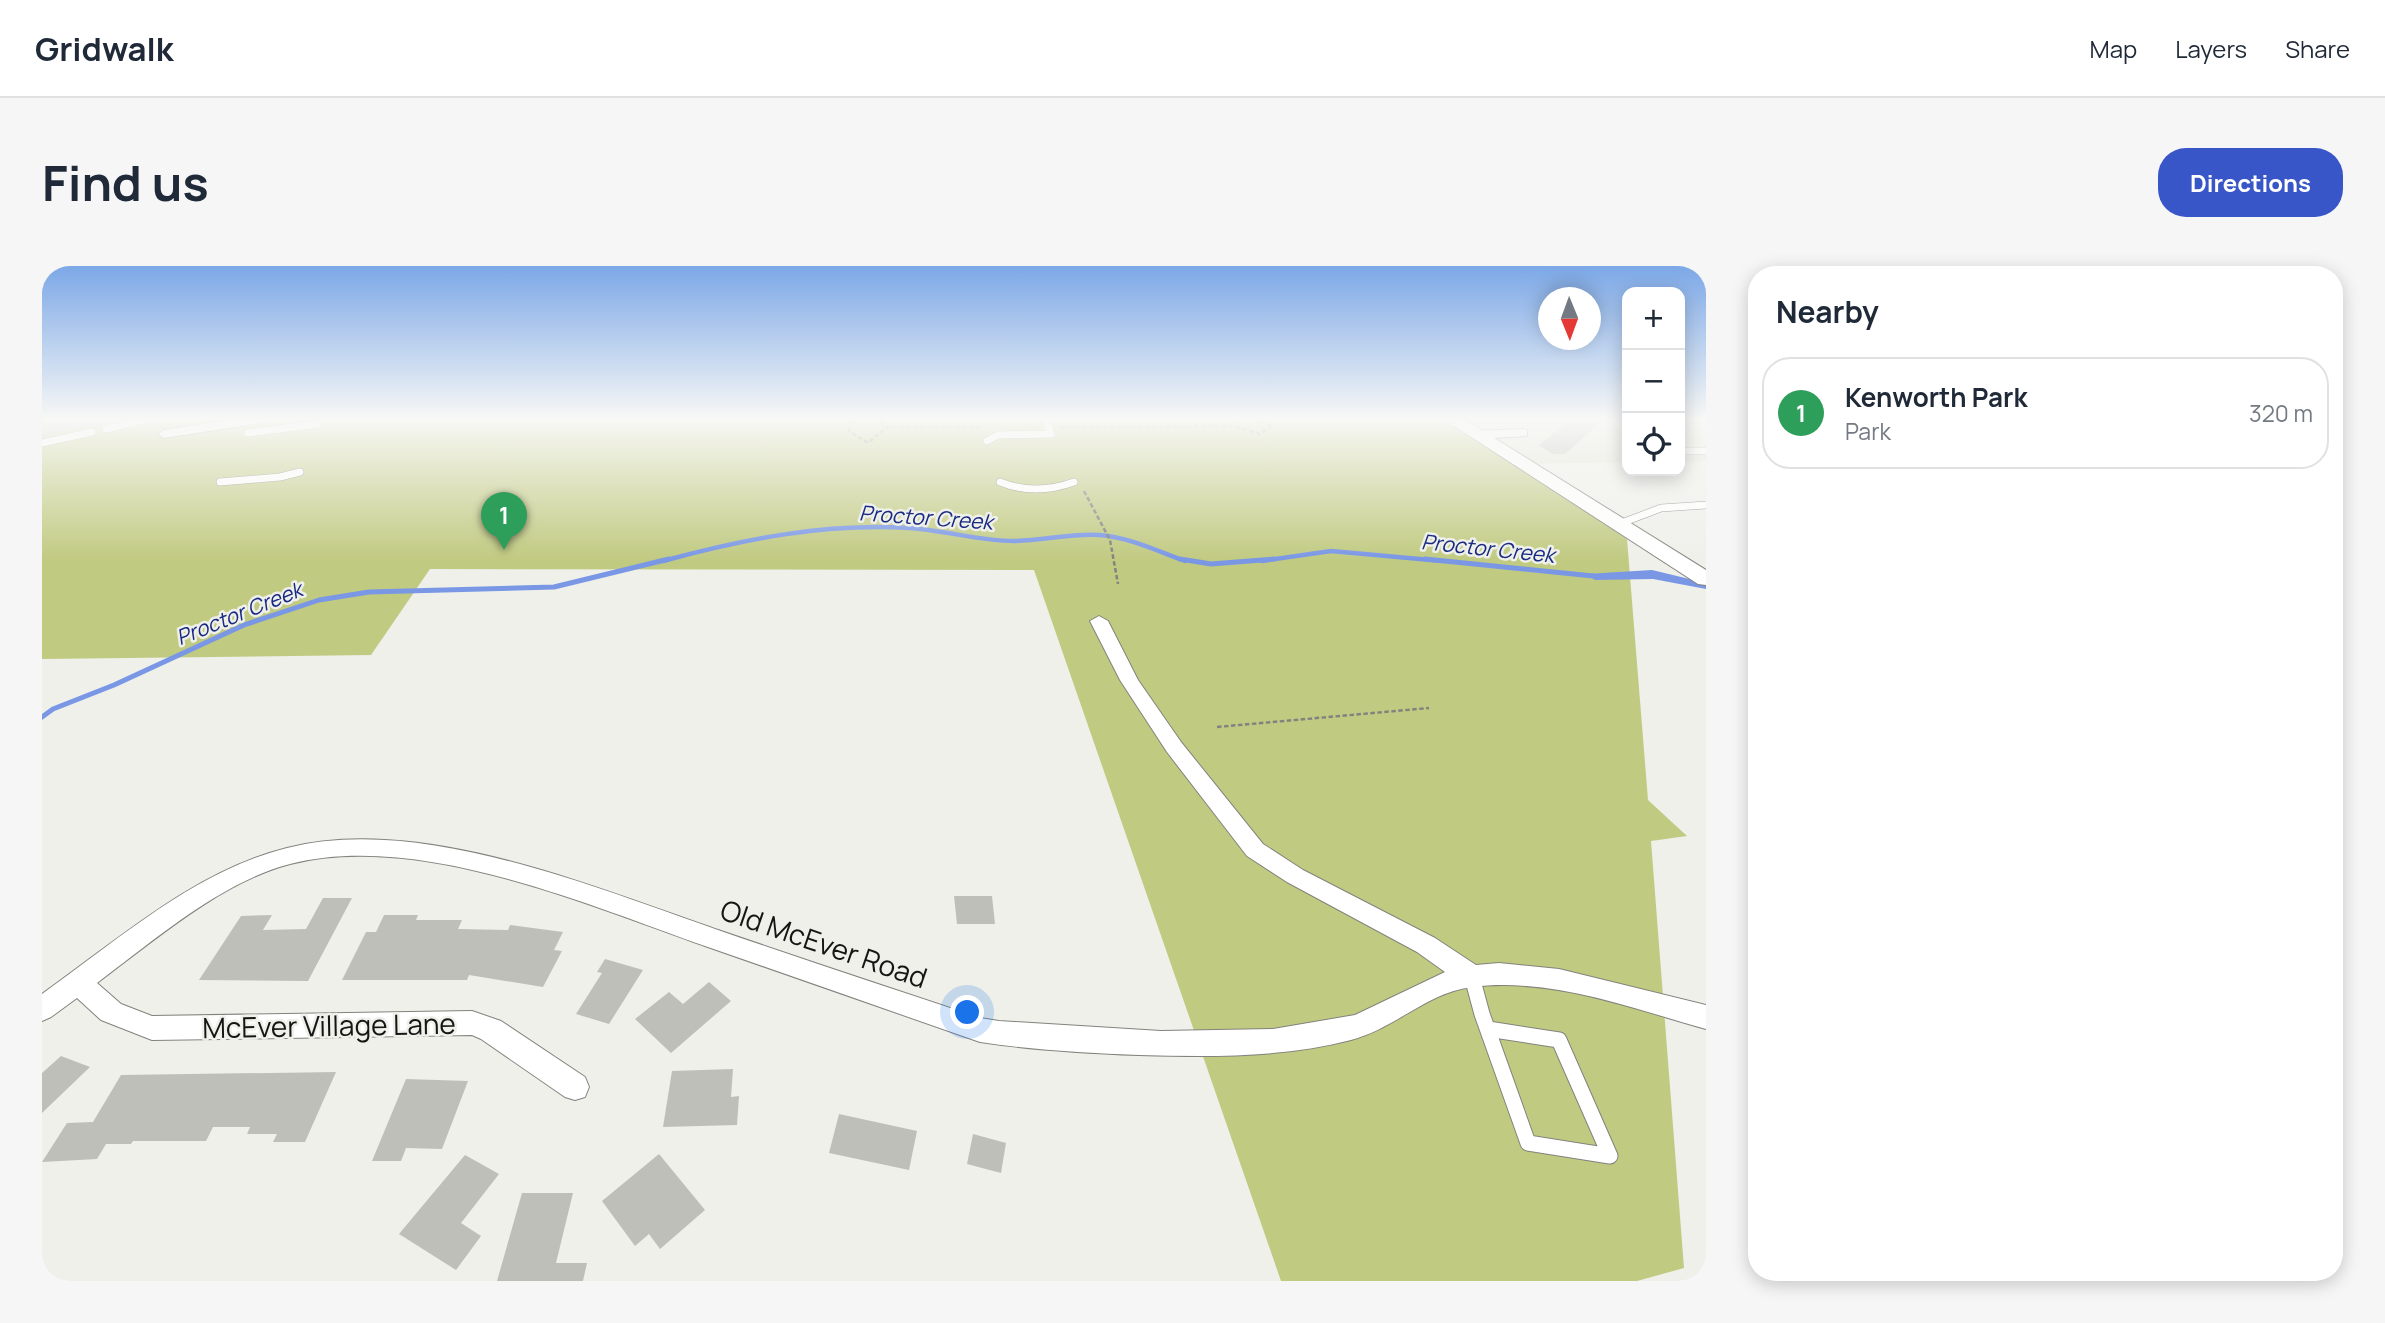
<!DOCTYPE html>
<meta charset="utf-8">
<style>
body{margin:0;font-family:Manrope,sans-serif;background:#f6f6f7;color:#1f2937}
.controls{position:absolute;right:21px;top:21px;display:grid;overflow:hidden;border-radius:14px;box-shadow:0 4px 18px #0003}
.controls button{width:63px;height:63px;display:grid;place-items:center;padding:0;border:0;border-bottom:2px solid #e0e1e3;background:#fff;color:#1f2937;font:35px sans-serif}
.compass{position:absolute;left:1496px;top:21px;width:63px;height:63px;border-radius:50%;background:#fff;box-shadow:0 4px 18px #0003;rotate:179deg}
.you{position:absolute;left:926px;top:747px;width:24px;height:24px;margin:-18px;border:5px solid #fff;border-radius:50%;background:#1a73e8;box-shadow:0 0 0 10px #1a73e833}
.badge{display:grid;place-items:center;width:46px;height:46px;border-radius:50%;background:#3856c8;color:#fff;font-size:23px;font-weight:700}
.pin{position:absolute;translate:-50% -58px;filter:drop-shadow(0 2px 4px #0008)}
.pin::after{content:'';position:absolute;top:37px;width:24px;height:21px;background:inherit;clip-path:polygon(0 0,100% 0,50% 100%)}
.list{margin:0;padding:0;list-style:none}
h2{display:flex;justify-content:space-between;align-items:center;height:91px;margin:0;padding:0 28px;font-size:30px}
h2 small{font-size:23px;font-weight:400;color:#747a83}
.list li{display:grid;grid-template-columns:46px 1fr auto;gap:21px;align-items:center;box-sizing:border-box;height:112px;margin:0 14px 14px;padding:0 14px;border:2px solid #e0e1e3;border-radius:28px}
.list b{display:block;font-size:26px;white-space:nowrap}
.list p{margin:0;font-size:23px;white-space:nowrap;color:#747a83}
.list em{font-size:23px;font-style:normal;color:#747a83}
.icon{flex:none;width:38px;height:38px;fill:none;stroke:currentColor;stroke-width:2;stroke-linecap:round;stroke-linejoin:round}
.map{position:relative;flex:none;width:1664px;height:1015px;overflow:hidden;border-radius:28px}
header{display:flex;align-items:center;gap:42px;box-sizing:border-box;height:98px;padding:0 35px;background:#fff;border-bottom:2px solid #e0e1e3}
header strong{font-size:33px}
nav{display:flex;gap:38px;margin-inline-start:auto;font-size:24px}
.intro{display:flex;align-items:center;justify-content:space-between;box-sizing:border-box;height:168px;padding:0 42px}
h1{margin:0;font-size:49px}
.button{padding:18px 32px;border-radius:28px;background:#3856c8;color:#fff;font-size:24px;font-weight:700}
main{display:flex;gap:42px;padding:0 42px}
aside{flex:1;background:#fff;border-radius:28px;box-shadow:0 4px 18px #0003}
.map>svg:first-child{display:block}
.built{fill:#e3e5d7}
.green{fill:#c1ca81}
.water{fill:#7a97e6}
.lines{fill:none;stroke-linecap:round;stroke-linejoin:round}
.stream-far1{stroke:#7a97e6;stroke-width:4.5}
.stream{stroke:#7a97e6;stroke-width:5}
.building{fill:#bebfb9}
.lane-far2-casing{stroke:#82837d;stroke-width:8}
.lane-far1-casing{stroke:#82837d;stroke-width:13}
.lane-casing{stroke:#82837d;stroke-width:17}
.street-casing{stroke:#82837d;stroke-width:2}
.secondary-casing{stroke:#82837d;stroke-width:2}
.path{stroke:#82837f;stroke-width:2.5;stroke-dasharray:4.5 2.5;stroke-linecap:butt}
.lane-far2{stroke:#fff;stroke-width:7}
.lane-far1{stroke:#fff;stroke-width:11}
.lane{stroke:#fff;stroke-width:15}
.street{fill:#fff;fill-rule:evenodd}
.secondary{fill:#fff;fill-rule:evenodd}
.labels{text-anchor:middle;dominant-baseline:central;stroke-width:5;stroke-linejoin:round;paint-order:stroke}
.far-water-label{font-size:21px;font-style:italic;fill:#182a83;stroke:#eff0ea}
.near-street-label{font-size:28px;fill:#151513;stroke:#eff0ea}
</style>
<header>
<strong>Gridwalk</strong>
<nav><a>Map</a><a>Layers</a><a>Share</a></nav>
</header>
<div class="intro"><h1>Find us</h1><a class="button">Directions</a></div>
<main>
<div class="map">
<svg width="1664" height="1015" viewBox="0 0 1664 1015">
<rect width="100%" height="100%" fill="#eff0ea"/>
<g class="built">
<path d="M1410,152H1585V196L1478,198Z"/>
<path d="M1638,152H1664V195L1638,196Z"/>
</g>
<path class="green" d="M0,152H1410L1585,273L1606,534L1645,570L1609,575L1642,1002L1595,1015H1239L992,304L388,303L329,389L0,393Z"/>
<path class="water" d="M1610,304L1664,317V323L1611,313L1553,314L1544,308Z"/>
<g class="lines">
<g class="stream-far1">
<path d="M621,295C702,273 782,257 867,262C902,264 937,275 972,275C1000,275 1029,267 1057,269C1087,271 1115,285 1143,295"/>
<path d="M1220,295L1289,285L1400,295"/>
</g>
<g class="stream">
<path d="M1138,293L1169,298L1232,293"/>
<path d="M1383,293L1551,310"/>
<path d="M0,451L11,443L72,419L202,359L277,334L327,326L512,321L627,293"/>
</g>
</g>
<g class="building">
<path d="M28,152H69L70,155L58,162L49,160L0,171V158Z"/>
<path d="M1530,152L1561,154L1523,188H1510L1497,179Z"/>
<path d="M912,630H950L953,658H915Z"/>
<path d="M281,632H310L266,715L157,714L199,650L230,649L221,664L264,663Z"/>
<path d="M342,649H376L374,654H420L416,663L466,664L468,659L521,666L512,684L520,685L501,721L427,709L425,714H300L324,666H334Z"/>
<path d="M563,693L601,704L567,758L534,748L560,707L555,706Z"/>
<path d="M667,716L689,735L629,787L593,753L627,726L641,738Z"/>
<path d="M19,790L48,801L0,847V807Z"/>
<path d="M691,803L689,831L697,830L695,859L621,861L630,805Z"/>
<path d="M294,806L263,876H231L235,868H205L208,861H171L164,875H91L89,878H64L55,893L0,896L25,857L51,856L79,809Z"/>
<path d="M364,813L426,815L400,883L364,882L359,895H330Z"/>
<path d="M797,848L875,865L867,904L787,887Z"/>
<path d="M931,868L964,877L959,907L925,898Z"/>
<path d="M617,888L663,944L618,983L607,968L593,980L560,935Z"/>
<path d="M423,889L457,908L419,957L439,970L414,1004L357,968Z"/>
<path d="M480,927H531L514,997H545L541,1015H455Z"/>
</g>
<g class="lines">
<defs>
<g id="lane-far2">
<path d="M1567,152L1585,164"/>
<path d="M64,163L110,152"/>
<path d="M206,167L276,158"/>
<path d="M945,175L956,169L1009,168L1005,157"/>
<path d="M0,177L50,166"/>
<path d="M1638,185H1664"/>
<path d="M178,216L238,211L258,206"/>
<path d="M958,216C983,226 1007,225 1032,216"/>
<path d="M1577,258L1619,242L1664,239"/>
</g>
<path id="lane-far1" d="M1430,710L1431,713"/>
<path id="lane" d="M1430,711L1440,748L1486,877L1568,890L1517,774L1446,763"/>
<g id="street">
<path d="M200,152H231L225,156L122,172L116,168L122,164Z"/>
<path d="M1481,163L1485,164V170L1435,173L1429,169L1435,165Z"/>
<path d="M1057,350L1066,355L1096,414L1139,476L1221,578L1261,604L1393,672L1434,699L1457,697L1517,703L1664,739V763C1589,742 1508,711 1430,721C1386,726 1352,763 1309,774C1239,792 1168,791 1097,789C1044,787 991,784 938,776C846,744 755,712 663,680C544,638 375,565 248,598C179,616 111,675 55,717L79,738L110,750L430,745L459,755L543,811L547,821L543,831L533,834L523,831L439,773L430,769L110,774L59,754L35,732L9,751L0,755V728C76,674 153,605 245,582C377,548 551,621 676,664C763,694 851,723 938,752L957,755L1119,765L1231,763L1313,749L1403,706L1375,686L1245,616L1205,590L1125,486L1078,414L1048,355Z"/>
</g>
<path id="secondary" d="M1400,152H1420L1664,304V319L1656,318Z"/>
</defs>
<use href="#lane-far2" class="lane-far2-casing"/>
<use href="#lane-far1" class="lane-far1-casing"/>
<use href="#lane" class="lane-casing"/>
<use href="#street" class="street-casing"/>
<use href="#secondary" class="secondary-casing"/>
<g class="path">
<path d="M815,152L807,157V165L826,177L845,161"/>
<path d="M832,152L845,161H941"/>
<path d="M1193,159L1206,152L1230,160"/>
<path d="M1019,161L1191,160L1218,168L1230,160"/>
<path d="M1042,225L1068,274L1076,318"/>
<path d="M1175,461L1387,442"/>
</g>
<use href="#lane-far2" class="lane-far2"/>
<use href="#lane-far1" class="lane-far1"/>
<use href="#lane" class="lane"/>
<use href="#street" class="street"/>
<use href="#secondary" class="secondary"/>
</g>
<linearGradient id="sky" x2="0" y2="1"><stop stop-color="#7ca8e7"/><stop offset="0.52" stop-color="#f8f8f6"/><stop offset="1" stop-color="#f8f8f6" stop-opacity="0"/></linearGradient>
<rect width="1664" height="294" fill="url(#sky)"/>
<g class="labels">
<g class="far-water-label">
<text transform="translate(884 251) rotate(4)">Proctor Creek</text>
<text transform="translate(1446 282) rotate(6)">Proctor Creek</text>
<text transform="translate(197 347) rotate(-22)">Proctor Creek</text>
</g>
<g class="near-street-label">
<text transform="translate(782 677) rotate(19)">Old McEver Road</text>
<text transform="translate(287 759) rotate(-1)">McEver Village Lane</text>
</g>
</g>
</svg>
<div class="controls">
<button>+</button>
<button>−</button>
<button><svg class="icon" aria-label="locate" viewBox="0 0 24 24"><circle cx="12" cy="12" r="6"/><path d="M12 2v4M12 18v4M2 12h4M18 12h4"/></svg></button>
</div>
<svg class="compass" viewBox="-18 -18 36 36"><path d="M0-13l5 13h-10z" fill="#e53935"/><path d="M0 13l5-13h-10z" fill="#747a83"/></svg>
<div class="you"></div>
<div class="pin badge" style="left:462px;top:284px;background:#2e9e5b">1</div>
</div>
<aside>
<h2>Nearby<small></small></h2>
<ul class="list">
<li><span class="badge" style="background:#2e9e5b">1</span><div><b>Kenworth Park</b><p>Park</p></div><em>320 m</em></li>
</ul>
</aside>
</main>
